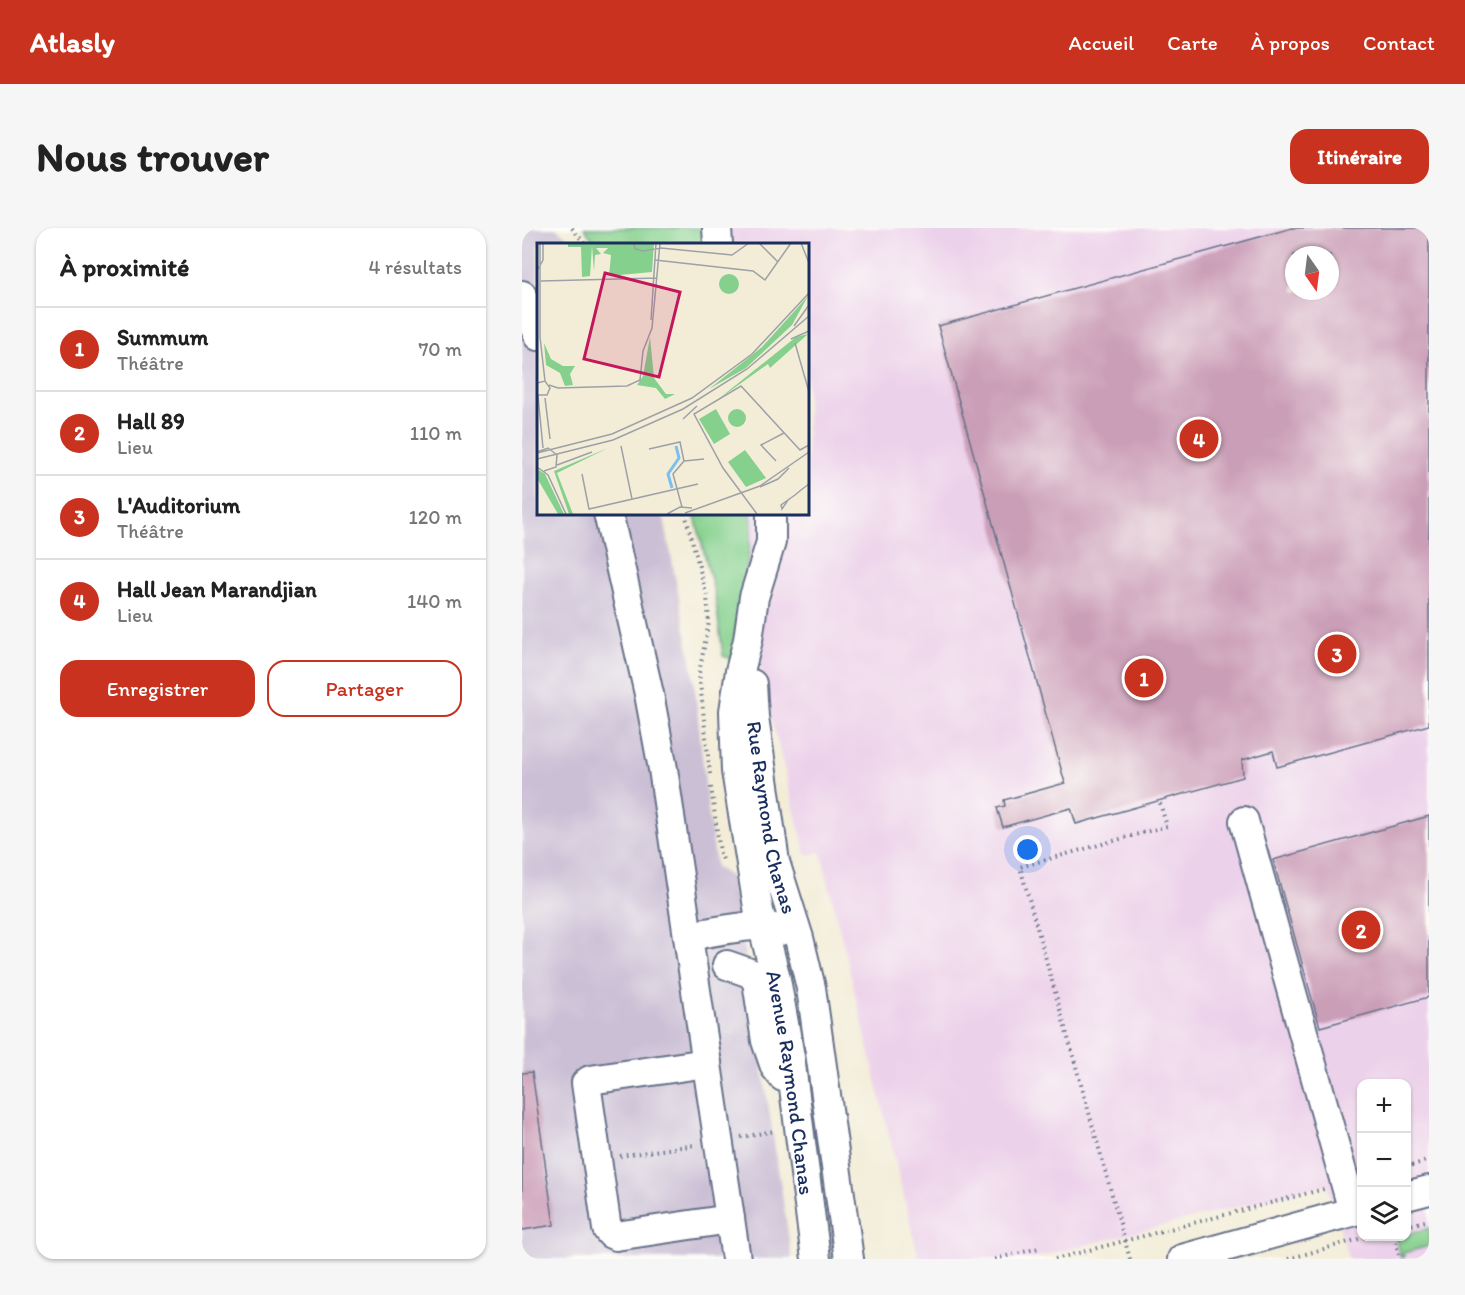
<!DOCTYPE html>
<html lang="fr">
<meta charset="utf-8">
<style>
body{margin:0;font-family:Itim,sans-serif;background:#f6f6f6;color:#222}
.controls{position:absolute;right:18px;bottom:18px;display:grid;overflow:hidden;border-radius:12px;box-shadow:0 2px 4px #0004}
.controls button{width:54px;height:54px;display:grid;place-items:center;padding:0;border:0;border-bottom:2px solid #e0e0e0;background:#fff;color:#222;font:30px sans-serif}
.compass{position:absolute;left:763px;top:18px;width:54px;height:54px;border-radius:50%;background:#fff;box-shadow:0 2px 4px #0004;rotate:166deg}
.you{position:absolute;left:506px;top:622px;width:21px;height:21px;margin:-15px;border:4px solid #fff;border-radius:50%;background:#1a73e8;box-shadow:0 0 0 9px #1a73e833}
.badge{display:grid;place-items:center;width:39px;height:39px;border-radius:50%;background:#c8321e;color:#fff;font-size:20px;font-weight:700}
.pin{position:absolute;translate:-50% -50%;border:3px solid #fff;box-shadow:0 2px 6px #0006}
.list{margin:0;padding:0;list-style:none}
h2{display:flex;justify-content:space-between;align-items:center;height:78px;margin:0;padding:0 24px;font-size:26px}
h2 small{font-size:20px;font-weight:400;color:#767676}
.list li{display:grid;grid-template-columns:39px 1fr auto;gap:18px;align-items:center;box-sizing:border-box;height:84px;padding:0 24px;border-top:2px solid #e0e0e0}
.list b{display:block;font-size:22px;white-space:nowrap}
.list p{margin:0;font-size:20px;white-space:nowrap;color:#767676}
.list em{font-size:20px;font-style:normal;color:#767676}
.actions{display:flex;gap:12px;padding:18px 24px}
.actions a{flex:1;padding:14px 0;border:2px solid #c8321e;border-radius:18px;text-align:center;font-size:21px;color:#c8321e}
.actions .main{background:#c8321e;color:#fff}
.icon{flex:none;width:33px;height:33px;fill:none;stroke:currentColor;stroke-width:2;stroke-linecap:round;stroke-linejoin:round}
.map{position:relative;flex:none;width:907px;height:1031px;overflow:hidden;border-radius:18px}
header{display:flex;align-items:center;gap:36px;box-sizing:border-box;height:84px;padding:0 30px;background:#c8321e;color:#fff}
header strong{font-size:28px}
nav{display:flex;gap:33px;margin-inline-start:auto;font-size:21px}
.intro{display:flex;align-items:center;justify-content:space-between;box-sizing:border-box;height:144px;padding:0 36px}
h1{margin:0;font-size:42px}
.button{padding:15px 27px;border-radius:18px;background:#c8321e;color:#fff;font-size:21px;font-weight:700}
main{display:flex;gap:36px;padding:0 36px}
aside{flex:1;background:#fff;border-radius:18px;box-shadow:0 2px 4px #0004}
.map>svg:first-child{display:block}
.built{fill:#ecd1ea;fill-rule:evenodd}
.industrial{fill:#cbbfd5}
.green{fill:#85d08d;stroke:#508076;stroke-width:1.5}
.building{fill:#cb9eb8;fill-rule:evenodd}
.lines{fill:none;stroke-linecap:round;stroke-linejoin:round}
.minor-casing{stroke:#677289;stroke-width:32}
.path{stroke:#677289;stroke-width:4;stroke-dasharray:1.5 4.5;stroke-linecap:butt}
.minor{stroke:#fff;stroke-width:28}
.labels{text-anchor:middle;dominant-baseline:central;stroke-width:4.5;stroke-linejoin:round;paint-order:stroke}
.street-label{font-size:21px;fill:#1b2f5e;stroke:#fdfcf7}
.inset-river{fill:none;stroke:#78c0f0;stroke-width:3}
.inset-road{fill:none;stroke:#9da1a7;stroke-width:1.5}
.view{fill:#c2185b;fill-opacity:0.15;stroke:#c2185b;stroke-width:3}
.inset-edge{fill:none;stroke:#1b2f5e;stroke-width:3}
</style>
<header>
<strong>Atlasly</strong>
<nav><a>Accueil</a><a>Carte</a><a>À propos</a><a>Contact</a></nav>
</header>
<div class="intro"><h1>Nous trouver</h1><a class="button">Itinéraire</a></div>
<main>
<aside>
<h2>À proximité<small>4 résultats</small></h2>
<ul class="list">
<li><span class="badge">1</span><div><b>Summum</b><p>Théâtre</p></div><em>70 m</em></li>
<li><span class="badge">2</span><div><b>Hall 89</b><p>Lieu</p></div><em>110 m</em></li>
<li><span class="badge">3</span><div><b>L'Auditorium</b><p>Théâtre</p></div><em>120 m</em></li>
<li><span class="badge">4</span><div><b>Hall Jean Marandjian</b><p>Lieu</p></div><em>140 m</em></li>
</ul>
<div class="actions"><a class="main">Enregistrer</a><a>Partager</a></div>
</aside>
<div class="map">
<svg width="907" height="1031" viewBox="0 0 907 1031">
<rect width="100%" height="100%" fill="#fdfcf7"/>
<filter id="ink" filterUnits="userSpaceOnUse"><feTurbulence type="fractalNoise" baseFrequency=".0167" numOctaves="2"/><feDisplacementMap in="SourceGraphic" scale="12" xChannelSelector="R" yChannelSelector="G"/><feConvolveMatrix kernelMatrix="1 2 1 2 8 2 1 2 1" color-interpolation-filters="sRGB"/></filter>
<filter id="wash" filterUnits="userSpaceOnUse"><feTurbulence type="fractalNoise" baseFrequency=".008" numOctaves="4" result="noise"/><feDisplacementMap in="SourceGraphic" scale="24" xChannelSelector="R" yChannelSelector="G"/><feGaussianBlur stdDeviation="1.35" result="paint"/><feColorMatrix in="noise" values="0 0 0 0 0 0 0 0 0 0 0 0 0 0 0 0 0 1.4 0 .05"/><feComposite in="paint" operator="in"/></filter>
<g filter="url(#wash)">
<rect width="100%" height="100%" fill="#f3edd8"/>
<path class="built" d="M170,0H907V1031H827L805,956L509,1031H397L299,624L284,627L243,465L213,285H285V16H172ZM772,27H808V63H772ZM840,856H884V1008H840Z"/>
<path class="industrial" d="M0,0H33L44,8L47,16H16V285H141L171,443L185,573L194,639L209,649L221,712L270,1031H0Z"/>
<g class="green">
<path d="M62,0H184V16H74Z"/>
<path d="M172,285H229L230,299L213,432L201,428L193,367Z"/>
<path d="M907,1000V1018L881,1025L882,1029L879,1030L874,1010L884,1008L885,1007Z"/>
</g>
<g id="blocks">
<g class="building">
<path d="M770,0H907V497L755,539L751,523L720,532L721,549L554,596L549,580L481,599L475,580L483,578L482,572L543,555L416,98ZM772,27H808V63H772Z"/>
<path d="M907,588V769L798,799L751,632Z"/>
<path d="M10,844L32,997L0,1002V845Z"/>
</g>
</g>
</g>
<g filter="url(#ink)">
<use href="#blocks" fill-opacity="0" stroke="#677289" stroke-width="1.5"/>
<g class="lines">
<defs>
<g id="minor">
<path d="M195,0L196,16"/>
<path d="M0,67L16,108"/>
<path d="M86,285L127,466L141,541L214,1031"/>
<path id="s1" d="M249,285V314L232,369L226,412L218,443L212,483L214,543L236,679L254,751L268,829L294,1031"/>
<path id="s2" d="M230,456L232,489L253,634L277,710L289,760L327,1031"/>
<path d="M722,593L831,983"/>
<path d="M167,708C186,705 244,691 258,703"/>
<path d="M205,737L228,745L235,753L244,813L253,839L261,849"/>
<path d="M185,835L68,852L64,855L85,1001L89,1006L94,1008L208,991"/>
<path d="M884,968L907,962"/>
<path d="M660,1031L840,981"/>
</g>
</defs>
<use href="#minor" class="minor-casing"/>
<g class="path">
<path d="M50,0L63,16"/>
<path d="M163,285L185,369L187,394L177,445L188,546"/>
<path d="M189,559L198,625L202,634"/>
<path d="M219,909L253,903"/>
<path d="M98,928L173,917"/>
<path d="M884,939L907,932"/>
<path d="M884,998L907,992"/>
<path d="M872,1008L878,1031"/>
<path d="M473,1031L517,1020"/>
<path d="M533,1031L802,961"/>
<path d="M608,1031L498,639L645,598L637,572"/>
<path d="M766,1031L848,1008"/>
</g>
<use href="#minor" class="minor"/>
</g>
</g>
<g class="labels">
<g class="street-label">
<text stroke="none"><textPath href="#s2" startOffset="135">Rue Raymond Chanas</textPath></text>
<text stroke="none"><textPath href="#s1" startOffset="579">Avenue Raymond Chanas</textPath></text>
</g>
</g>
<g transform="translate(15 15)">
<rect width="272" height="272" fill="#f3edd8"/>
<path d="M31,0H117L115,29L72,33L74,12L66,10L71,5H59L64,11L58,12L57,28L55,3L53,33L45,34L44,4H31ZM182 41a10 10 0 1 1 20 0a10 10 0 1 1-20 0ZM271,53L255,82L209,125L172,146L225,104ZM271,91L233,125L231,121L179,158L259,94ZM113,94L117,135L129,151H138L128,156L119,145L100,142L106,133ZM7,100L14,116L26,123H38L33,131L36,142L28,143L23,130L9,122ZM191 175a9 9 0 1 1 18 0a9 9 0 1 1-18 0ZM179,166L193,191L177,201L162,176ZM71,205L20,230L36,271H32L17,228ZM208,207L229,235L209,244L191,219ZM0,226L8,231L27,271H21L0,235Z" fill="#85d08d"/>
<path class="inset-river" d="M135,245L131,231L142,215L139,203"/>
<path class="inset-road" d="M3,0V94L8,138M97,0L98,6L106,8L124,5L195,12L212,0M222,0L241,19M264,0L272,20M118,17L216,28L228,37L254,0M1,26L6,17V0M4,38L120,35M114,77L119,0M257,83L272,62M254,96L272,88M258,100L272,149M0,140L8,138L13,145L10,152H1M12,142L21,145L90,143L103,137L106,108L115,85L123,0M1,153L6,205M8,155L13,196M146,176L160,163M84,203L95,256M112,206L143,199L147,218L136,231L145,264M0,209L11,205L20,212L19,224L7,228M0,210L75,191L155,155L215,111L272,50M0,216L76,197L146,166L210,126L272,73M147,218L167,216M239,218L224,202L247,190M20,222L55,209M0,224L11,232L29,271M45,231L52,266L161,241M223,244L241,236L252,225M251,257L245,266L244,262L258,252L264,247L272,241M148,270L223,243L272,209M130,271L143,264L155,265M220,271L186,225L157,171L204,143L263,207L272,202"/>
<path class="view" d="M68,30L143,49L122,134L47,116Z"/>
<rect width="272" height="272" class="inset-edge"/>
</g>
</svg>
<div class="controls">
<button>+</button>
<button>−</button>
<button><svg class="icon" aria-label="layers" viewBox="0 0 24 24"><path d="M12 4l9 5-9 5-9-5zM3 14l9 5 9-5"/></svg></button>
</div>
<svg class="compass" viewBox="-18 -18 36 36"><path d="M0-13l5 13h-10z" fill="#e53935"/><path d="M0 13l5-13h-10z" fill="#767676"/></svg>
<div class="you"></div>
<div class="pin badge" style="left:622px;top:450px">1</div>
<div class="pin badge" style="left:839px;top:702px">2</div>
<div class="pin badge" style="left:815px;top:426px">3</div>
<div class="pin badge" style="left:677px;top:211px">4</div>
</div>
</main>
